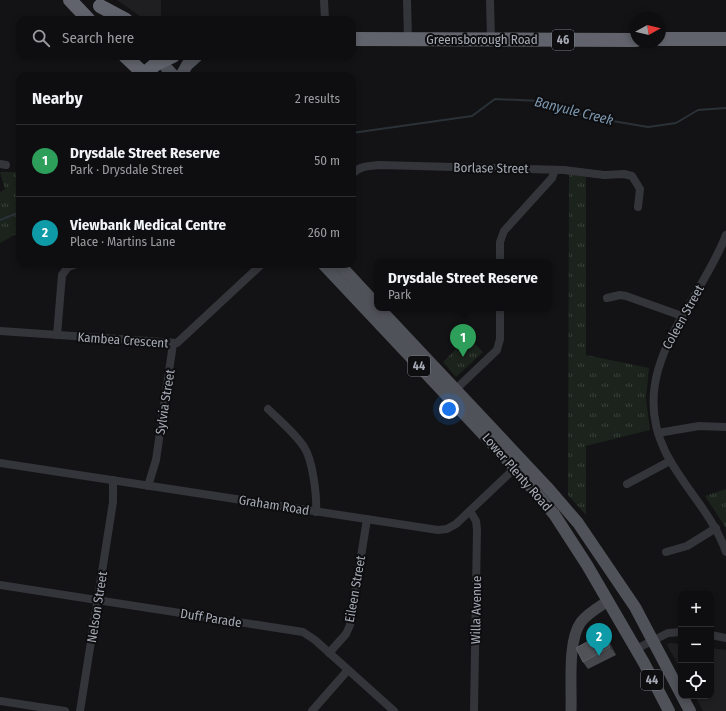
<!DOCTYPE html>
<meta charset="utf-8">
<style>
body{margin:0;font-family:"Fira Sans Condensed",sans-serif;background:#1c1c1e;color:#f1f3f6}
.controls{position:absolute;right:12px;bottom:12px;display:grid;overflow:hidden;border-radius:8px;box-shadow:0 2px 6px #0003}
.controls button{width:36px;height:36px;display:grid;place-items:center;padding:0;border:0;border-bottom:1px solid #2e2e30;background:#0e0e10;color:#f1f3f6;font:20px sans-serif}
.compass{position:absolute;left:630px;top:12px;width:36px;height:36px;border-radius:50%;background:#0e0e10;box-shadow:0 2px 6px #0003;rotate:82deg}
.you{position:absolute;left:449px;top:409px;width:14px;height:14px;margin:-10px;border:3px solid #fff;border-radius:50%;background:#1a73e8;box-shadow:0 0 0 6px #1a73e833}
.badge{display:grid;place-items:center;width:26px;height:26px;border-radius:50%;background:#1a73e8;color:#fff;font-size:13px;font-weight:700}
.pin{position:absolute;translate:-50% -33px;filter:drop-shadow(0 1px 2px #0008)}
.pin::after{content:'';position:absolute;top:21px;width:14px;height:12px;background:inherit;clip-path:polygon(0 0,100% 0,50% 100%)}
.popup{position:absolute;left:374px;top:259px;width:178px;height:52px;box-sizing:border-box;display:grid;place-content:center;border-radius:8px;background:#0e0e10;filter:drop-shadow(0 1px 3px #0005);font-size:13px;white-space:nowrap;color:#9b9c9f}
.popup b{font-size:15px;color:#f1f3f6}
.popup::after{content:'';position:absolute;left:50%;top:100%;margin-left:-8px;border:8px solid transparent;border-top-color:#0e0e10}
.list{margin:0;padding:0;list-style:none}
h2{display:flex;justify-content:space-between;align-items:center;height:52px;margin:0;padding:0 16px;font-size:17px}
h2 small{font-size:13px;font-weight:400;color:#9b9c9f}
.list li{display:grid;grid-template-columns:26px 1fr auto;gap:12px;align-items:center;box-sizing:border-box;height:72px;padding:0 16px;border-top:1px solid #2e2e30}
.list b{display:block;font-size:15px;white-space:nowrap}
.list p{margin:0;font-size:13px;white-space:nowrap;color:#9b9c9f}
.list em{font-size:13px;font-style:normal;color:#9b9c9f}
.icon{flex:none;width:22px;height:22px;fill:none;stroke:currentColor;stroke-width:2;stroke-linecap:round;stroke-linejoin:round}
.map{position:relative;flex:none;width:726px;height:711px;overflow:hidden}
.search{position:absolute;background:#0e0e10;box-shadow:0 2px 6px #0003;left:16px;top:16px;width:340px;height:44px;display:flex;align-items:center;gap:10px;box-sizing:border-box;padding:0 14px;border-radius:12px;color:#9b9c9f;font-size:15px}
.panel{position:absolute;background:#0e0e10;box-shadow:0 2px 6px #0003;left:16px;top:72px;width:340px;height:196px;border-radius:12px}
.map>svg:first-child{display:block}
.built{fill:#1f1f22}
.grass{fill:url(#grass-tufts)}
.lines{fill:none;stroke-linecap:round;stroke-linejoin:round}
.stream{stroke:#2a3238;stroke-width:2}
.street{stroke:#34353a;stroke-width:8}
.secondary{stroke:#42444a;stroke-width:11}
.primary{stroke:#505259;stroke-width:12}
.highway{stroke:#60636b;stroke-width:14}
.wall{fill:#46474d}
.shaded-wall{fill:#2d2e32}
.building{fill:#505258;stroke:#5e6067}
.labels{text-anchor:middle;dominant-baseline:central;stroke-width:4;stroke-linejoin:round;paint-order:stroke}
.shield{fill:#0e0e10;stroke:#787b84;stroke-width:1}
.shield-label{font-size:12px;font-weight:bold;fill:#a5aab5}
.street-label{font-size:13px;fill:#a5aab5;stroke:#0e0e10}
.water-label{font-size:14px;font-style:italic;fill:#7c98b0;stroke:#0e0e10}
</style>
<div class="map">
<svg width="726" height="711" viewBox="0 0 726 711">
<defs>
<pattern id="grass-tufts" width="24" height="20" patternUnits="userSpaceOnUse"><rect width="24" height="20" fill="#1b231c"/><path d="M3 7l-1-3M5 7V3M7 7l1-3M15 17l-1-3M17 17v-4M19 17l1-3" fill="none" stroke="#39403b"/></pattern>
</defs>
<rect width="100%" height="100%" fill="#131315"/>
<g class="built">
<path d="M117,0H161V20L144,19Z"/>
<path d="M669,643L681,644V670L667,645Z"/>
<path d="M711,648L726,650V711H703L695,696H711Z"/>
</g>
<g class="grass">
<path d="M17,160H20V232L0,243V192L5,189L0,172H17Z"/>
<path d="M569,174L586,177V355L649,368L646,399L650,430L586,446V515L568,495Z"/>
<path d="M468,337L483,352L456,377L443,362Z"/>
<path d="M726,489V528L705,496Z"/>
</g>
<g class="lines">
<g class="stream">
<path d="M352,133L472,116L495,99L541,101L589,117L648,127L676,123L698,110L726,108"/>
<path d="M0,220L20,212"/>
</g>
<g class="street">
<path d="M324,0L325,20"/>
<path d="M407,0L408,39"/>
<path d="M490,0L491,39"/>
<path d="M0,164L6,165"/>
<path d="M352,174C360,166 368,166 379,165L564,170L604,175L624,174L632,176L640,189L638,207"/>
<path d="M726,235C699,306 625,368 665,451C682,486 713,514 726,552"/>
<path d="M500,262V242L504,231L552,178L555,170"/>
<path d="M607,298L620,295L626,296L682,316"/>
<path d="M0,331L177,343L262,264"/>
<path d="M57,335L62,275L68,267L77,264"/>
<path d="M455,390L497,350L500,339V308"/>
<path d="M268,409C280,421 295,433 304,447C313,460 317,497 316,512"/>
<path d="M658,433L699,426L726,427"/>
<path d="M0,463L438,530L447,529L456,524L517,466"/>
<path d="M627,484L670,461"/>
<path d="M148,486L156,460L173,344"/>
<path d="M470,511L476,521L477,529L474,711"/>
<path d="M666,552L687,546L716,528"/>
<path d="M0,585L303,632L315,640L394,711"/>
<path d="M711,635L726,638"/>
<path d="M636,649L668,633L681,632"/>
<path d="M329,653L346,634L350,625L367,519"/>
<path d="M0,701L65,711"/>
<path d="M80,711L113,502V480"/>
<path d="M312,711L348,670"/>
</g>
<path class="secondary" d="M571,711C572,687 567,641 581,622C588,613 599,607 608,601"/>
<g class="primary">
<path d="M161,62L174,76"/>
<path d="M181,76L187,65L197,56"/>
<path d="M323,264L515,468L554,514L587,565L644,663L669,711"/>
<path d="M339,264L377,305"/>
<path d="M379,308L547,487L578,523L635,607L681,694"/>
<path d="M682,696L690,711"/>
</g>
<g class="highway">
<path d="M70,0L89,20"/>
<path d="M100,6L126,20"/>
<path d="M352,39L636,40"/>
<path d="M660,39H726"/>
<path d="M125,56L144,74L156,64L173,56"/>
</g>
</g>
<path class="wall" d="M609,641L616,655L588,669L583,662Z"/>
<path class="shaded-wall" d="M603,633L609,641L616,655L610,647Z"/>
<path class="building" d="M603,633L610,647L583,662L576,648Z"/>
<g class="labels">
<g class="shield">
<rect x="552" y="30" width="22" height="20" rx="3"/>
<rect x="408" y="356" width="22" height="20" rx="3"/>
<rect x="641" y="670" width="22" height="20" rx="3"/>
</g>
<g class="shield-label">
<text x="563" y="40">46</text>
<text x="419" y="366">44</text>
<text x="652" y="680">44</text>
</g>
<g class="street-label">
<text x="482" y="39">Greensborough Road</text>
<text transform="translate(491 168) rotate(1)">Borlase Street</text>
<text transform="translate(683 317) rotate(-61)">Coleen Street</text>
<text transform="translate(123 340) rotate(4)">Kambea Crescent</text>
<text transform="translate(165 402) rotate(-81)">Sylvia Street</text>
<text transform="translate(517 472) rotate(49)">Lower Plenty Road</text>
<text transform="translate(274 505) rotate(9)">Graham Road</text>
<text transform="translate(355 589) rotate(-80)">Eileen Street</text>
<text transform="translate(97 607) rotate(-81)">Nelson Street</text>
<text transform="translate(476 610) rotate(-89)">Willa Avenue</text>
<text transform="translate(211 618) rotate(9)">Duff Parade</text>
</g>
<g class="water-label">
<text transform="translate(574 111) rotate(14)">Banyule Creek</text>
</g>
</g>
</svg>
<div class="controls">
<button>+</button>
<button>−</button>
<button><svg class="icon" aria-label="locate" viewBox="0 0 24 24"><circle cx="12" cy="12" r="6"/><path d="M12 2v4M12 18v4M2 12h4M18 12h4"/></svg></button>
</div>
<svg class="compass" viewBox="-18 -18 36 36"><path d="M0-13l5 13h-10z" fill="#e53935"/><path d="M0 13l5-13h-10z" fill="#9b9c9f"/></svg>
<div class="you"></div>
<div class="pin badge" style="left:463px;top:357px;background:#2e9e5b">1</div>
<div class="popup"><b>Drysdale Street Reserve</b>Park</div>
<div class="pin badge" style="left:599px;top:656px;background:#0f9aa8">2</div>
<div class="search"><svg class="icon" aria-label="search" viewBox="0 0 24 24"><circle cx="10" cy="10" r="6"/><path d="M15 15l6 6"/></svg>Search here</div>
<section class="panel">
<h2>Nearby<small>2 results</small></h2>
<ul class="list">
<li><span class="badge" style="background:#2e9e5b">1</span><div><b>Drysdale Street Reserve</b><p>Park · Drysdale Street</p></div><em>50 m</em></li>
<li><span class="badge" style="background:#0f9aa8">2</span><div><b>Viewbank Medical Centre</b><p>Place · Martins Lane</p></div><em>260 m</em></li>
</ul>
</section>
</div>
